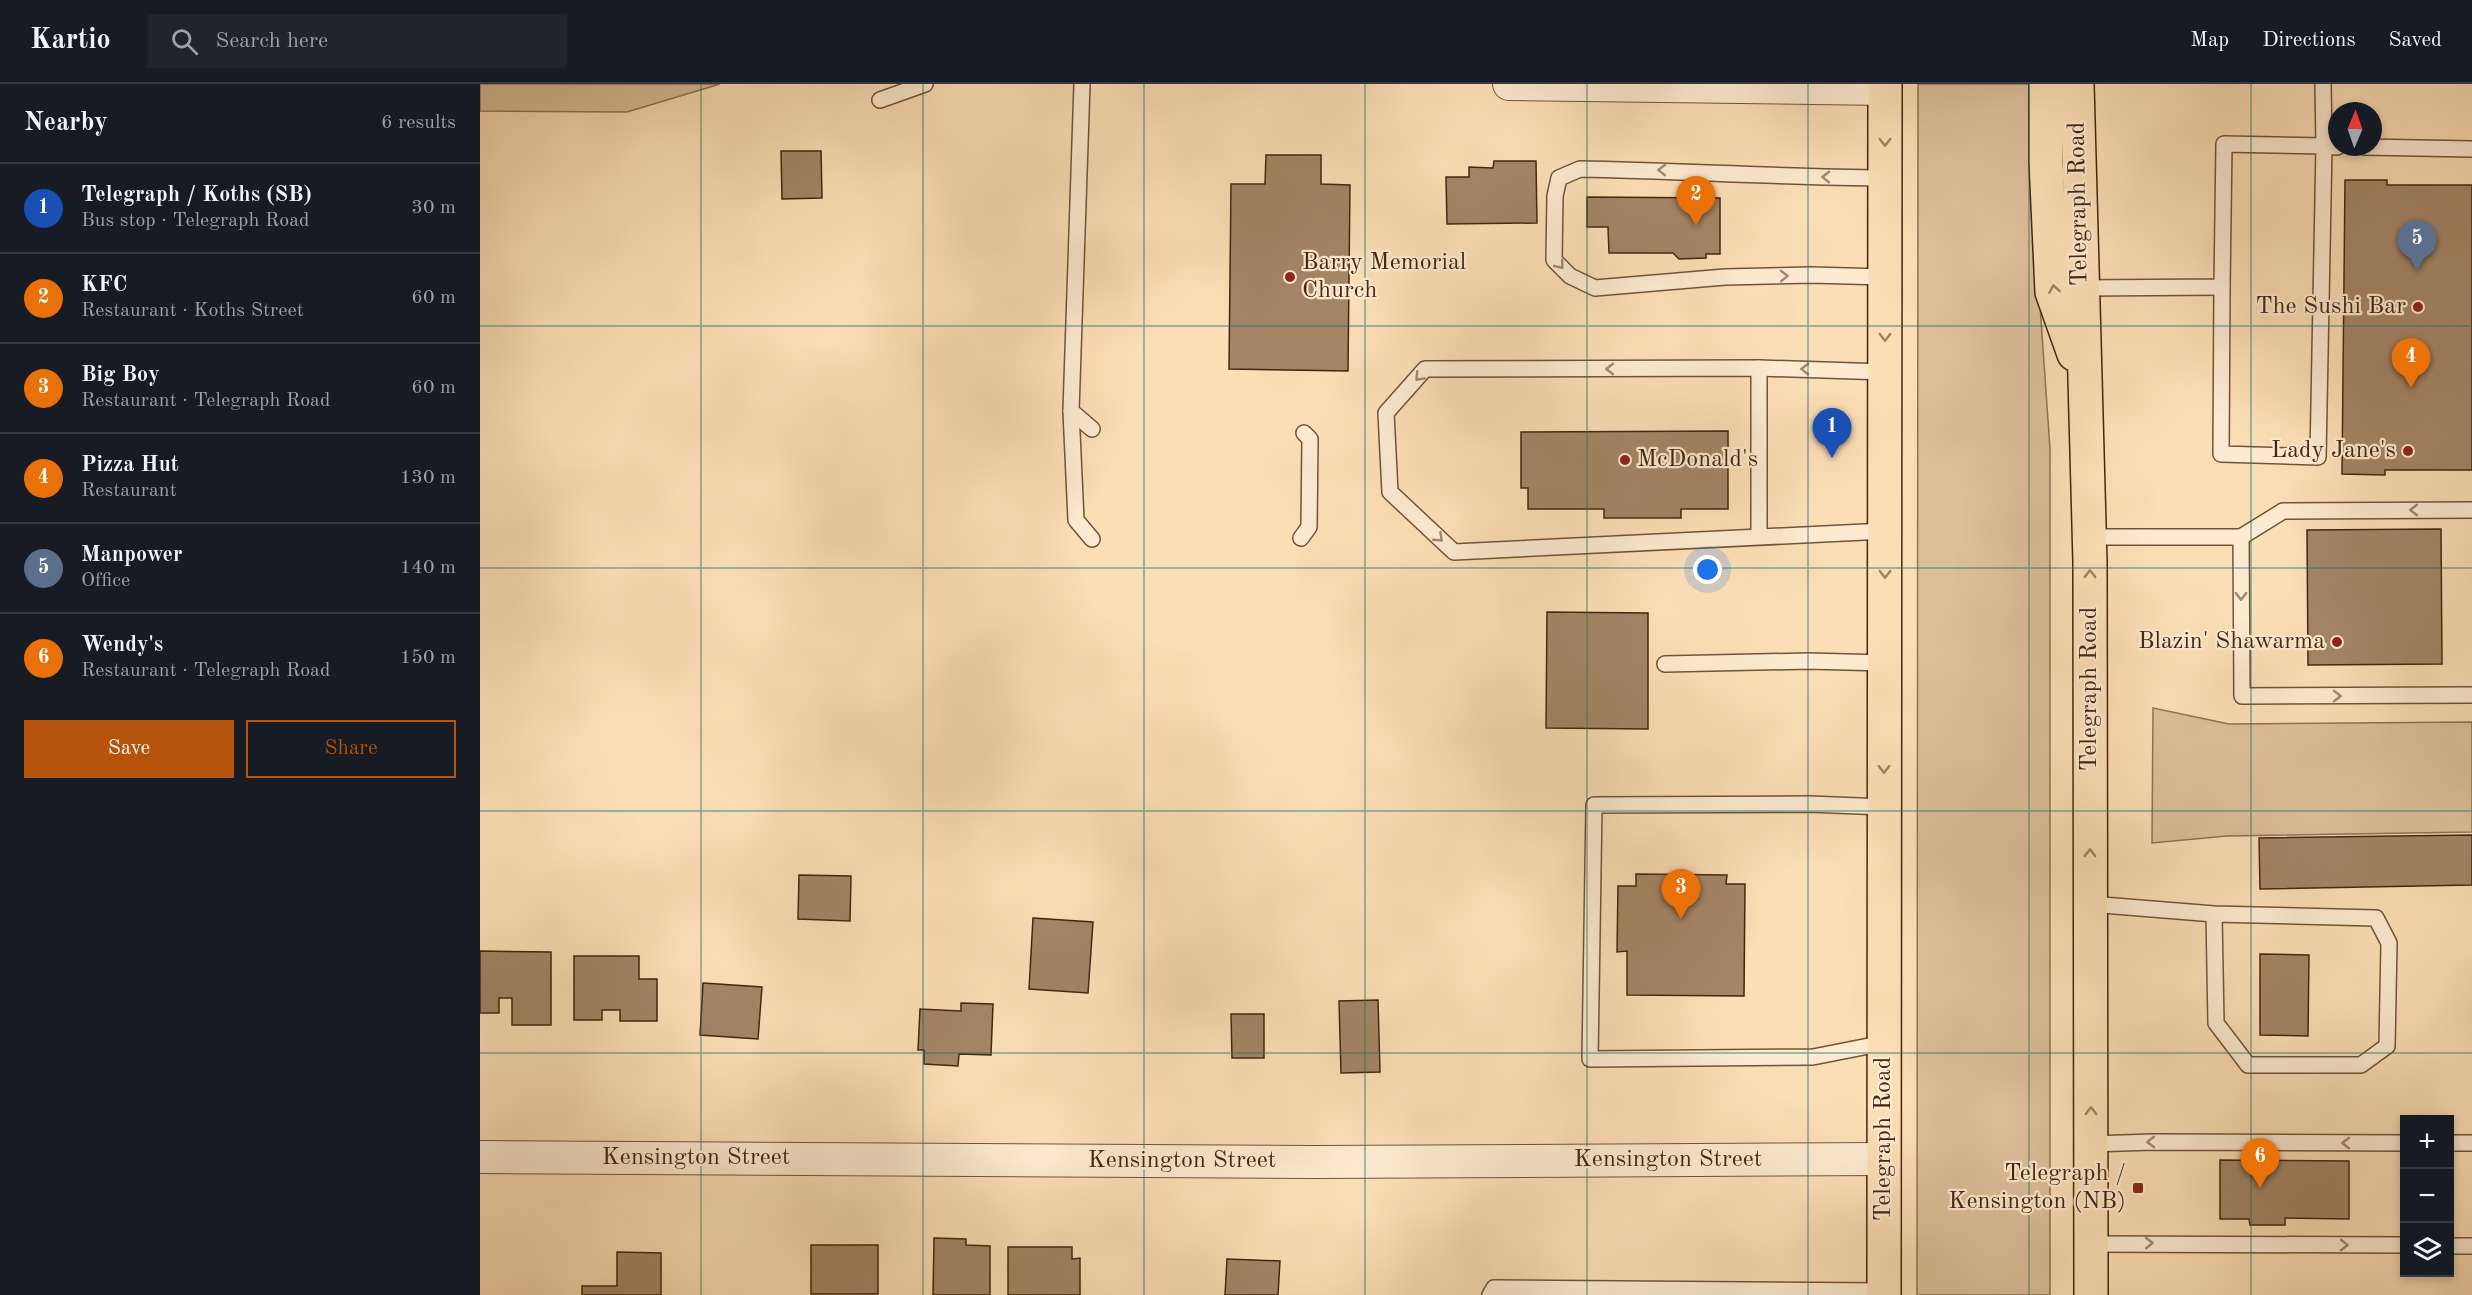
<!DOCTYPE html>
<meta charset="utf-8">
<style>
body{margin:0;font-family:"Old Standard TT",serif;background:#20242c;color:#f1f3f6}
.controls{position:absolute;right:18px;bottom:18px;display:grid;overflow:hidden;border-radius:0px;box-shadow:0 3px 9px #0003}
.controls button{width:54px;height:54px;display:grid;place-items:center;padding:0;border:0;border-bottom:2px solid #363941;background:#171b24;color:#f1f3f6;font:30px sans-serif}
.compass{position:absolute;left:1848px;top:18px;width:54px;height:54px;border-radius:50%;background:#171b24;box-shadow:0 3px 9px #0003;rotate:2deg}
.you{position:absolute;left:1228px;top:486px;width:21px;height:21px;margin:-15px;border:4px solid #fff;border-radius:50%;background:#1a73e8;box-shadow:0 0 0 9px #1a73e833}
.badge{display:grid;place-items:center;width:39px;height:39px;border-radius:50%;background:#b45309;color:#fff;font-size:20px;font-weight:700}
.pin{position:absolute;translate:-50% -50px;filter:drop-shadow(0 2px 3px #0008)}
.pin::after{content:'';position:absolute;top:32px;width:21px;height:18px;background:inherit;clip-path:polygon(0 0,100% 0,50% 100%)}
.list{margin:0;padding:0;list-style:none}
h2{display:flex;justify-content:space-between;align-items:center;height:78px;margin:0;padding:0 24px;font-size:26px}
h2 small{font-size:20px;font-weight:400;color:#9ea1a6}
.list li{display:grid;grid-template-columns:39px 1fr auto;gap:18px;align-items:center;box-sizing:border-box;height:90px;padding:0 24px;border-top:2px solid #363941}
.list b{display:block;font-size:22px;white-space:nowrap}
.list p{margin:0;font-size:20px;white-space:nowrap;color:#9ea1a6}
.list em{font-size:20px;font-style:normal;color:#9ea1a6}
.actions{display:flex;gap:12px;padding:18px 24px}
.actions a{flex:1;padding:14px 0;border:2px solid #b45309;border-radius:0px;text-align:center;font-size:21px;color:#b45309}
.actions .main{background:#b45309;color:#fff}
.icon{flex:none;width:33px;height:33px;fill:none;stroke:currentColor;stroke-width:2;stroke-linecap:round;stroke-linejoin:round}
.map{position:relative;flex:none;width:1992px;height:1211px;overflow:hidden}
header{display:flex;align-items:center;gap:36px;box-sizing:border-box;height:84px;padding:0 30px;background:#171b24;border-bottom:2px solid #363941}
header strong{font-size:28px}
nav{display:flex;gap:33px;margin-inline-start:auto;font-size:21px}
.search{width:420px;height:54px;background:#20242c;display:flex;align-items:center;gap:15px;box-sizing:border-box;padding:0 21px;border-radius:0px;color:#9ea1a6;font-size:22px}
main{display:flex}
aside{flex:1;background:#171b24}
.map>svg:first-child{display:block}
.green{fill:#ddbf9a;stroke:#907254;stroke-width:1.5}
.building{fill:#a48566;stroke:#44250f;stroke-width:1.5}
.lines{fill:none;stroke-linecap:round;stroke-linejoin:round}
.service-casing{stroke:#725339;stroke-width:18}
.minor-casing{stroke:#725339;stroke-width:34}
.primary-casing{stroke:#44250f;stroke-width:36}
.service{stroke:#fdead0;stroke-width:15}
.minor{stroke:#fdead0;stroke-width:32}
.primary{stroke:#fcdeb6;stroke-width:33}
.oneway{stroke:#a08262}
.oneway2{stroke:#a08870}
.grid{fill:none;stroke:#0f766e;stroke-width:1.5;stroke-opacity:0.55}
.poi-dot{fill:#8f2418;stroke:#fdead0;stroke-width:2}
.labels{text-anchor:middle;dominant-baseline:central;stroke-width:4.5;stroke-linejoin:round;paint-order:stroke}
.street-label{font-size:24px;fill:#44250f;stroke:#fdead0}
.poi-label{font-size:24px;fill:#44250f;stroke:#fdead0;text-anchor:end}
</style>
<header>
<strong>Kartio</strong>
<div class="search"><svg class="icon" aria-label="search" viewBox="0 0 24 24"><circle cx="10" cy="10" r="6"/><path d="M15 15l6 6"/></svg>Search here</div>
<nav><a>Map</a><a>Directions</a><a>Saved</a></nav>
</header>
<main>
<aside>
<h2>Nearby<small>6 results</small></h2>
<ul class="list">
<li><span class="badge" style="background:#1a4fb4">1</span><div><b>Telegraph / Koths (SB)</b><p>Bus stop · Telegraph Road</p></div><em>30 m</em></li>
<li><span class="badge" style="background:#e8710a">2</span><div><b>KFC</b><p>Restaurant · Koths Street</p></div><em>60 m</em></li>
<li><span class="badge" style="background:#e8710a">3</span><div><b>Big Boy</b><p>Restaurant · Telegraph Road</p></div><em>60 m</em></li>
<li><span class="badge" style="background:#e8710a">4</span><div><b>Pizza Hut</b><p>Restaurant</p></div><em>130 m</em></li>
<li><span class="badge" style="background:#5c6f8a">5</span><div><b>Manpower</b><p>Office</p></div><em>140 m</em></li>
<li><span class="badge" style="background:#e8710a">6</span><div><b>Wendy's</b><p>Restaurant · Telegraph Road</p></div><em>150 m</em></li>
</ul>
<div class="actions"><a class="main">Save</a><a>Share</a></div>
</aside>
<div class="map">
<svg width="1992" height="1211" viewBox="0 0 1992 1211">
<rect width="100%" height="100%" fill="#fcdeb6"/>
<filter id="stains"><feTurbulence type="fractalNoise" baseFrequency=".00333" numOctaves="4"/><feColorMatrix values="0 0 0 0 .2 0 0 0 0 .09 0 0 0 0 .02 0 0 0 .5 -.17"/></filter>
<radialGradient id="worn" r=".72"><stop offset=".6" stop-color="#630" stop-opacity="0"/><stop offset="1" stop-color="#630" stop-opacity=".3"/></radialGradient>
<g class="green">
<path d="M0,0H240L147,28L0,27Z"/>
<path d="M1438,0H1550L1549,63L1570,365V1211H1437Z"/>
<path d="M1673,624L1749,640L1992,638V748L1747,752L1672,759Z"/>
</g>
<g class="building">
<path d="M301,67H341L342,114L302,115Z"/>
<path d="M786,71H841V100L870,101L868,287L749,285L751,100H785Z"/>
<path d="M1014,77H1056L1057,139L967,140L966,93H989V83L1013,84Z"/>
<path d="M1865,96H1907V101H1992V386H1905V391L1862,390Z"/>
<path d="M1107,113L1240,114V170H1226V174L1199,175L1193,169H1129L1128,143H1107Z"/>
<path d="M1248,347V425H1201V434H1124V425H1048V404H1041V348Z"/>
<path d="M1961,445L1962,580L1828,581L1827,446Z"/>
<path d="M1067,528L1168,529V645L1066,644Z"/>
<path d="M1992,751V801L1780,805L1779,754Z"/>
<path d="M1156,790L1247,791L1246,800H1265L1264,912L1147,911V867L1137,868L1138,802H1156Z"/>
<path d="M319,791L371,792L370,837L318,835Z"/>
<path d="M553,834L613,838L608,909L549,905Z"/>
<path d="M0,867L71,868V941H32V914H19V929H0Z"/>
<path d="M1780,870L1829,871L1828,952L1780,951Z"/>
<path d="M94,872H159V895H177V937H140V926H122V936H94Z"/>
<path d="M223,899L282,903L278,955L220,951Z"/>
<path d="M898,916L900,988L861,989L859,917Z"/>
<path d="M481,919L513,920L511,971L479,970L478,982L444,980V966H438L440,925L481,927Z"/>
<path d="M751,930H784V974H752Z"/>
<path d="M1740,1076L1869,1077V1135L1805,1134V1141H1770L1769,1135H1740Z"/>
<path d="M454,1154L486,1155V1161L510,1162V1211H453Z"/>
<rect x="331" y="1161" width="67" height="49"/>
<path d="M528,1163H592V1175L600,1174V1211H528Z"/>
<path d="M137,1168L181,1169V1211H102V1202H137Z"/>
<path d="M747,1175L800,1177L798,1211H745Z"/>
</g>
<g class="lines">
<defs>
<g id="service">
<path d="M602,0L591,327L612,345"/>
<path d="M400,16L445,0"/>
<path d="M1884,63L1992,65"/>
<path d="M1405,193L1331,191L1245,193L1115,204L1090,192L1074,176L1075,112L1079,94L1100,85C1202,87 1303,93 1405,94"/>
<path d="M1742,203L1741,370L1838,373L1844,62L1857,63"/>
<path d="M1602,204L1742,203L1744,60L1844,62L1843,0"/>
<path d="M591,327L596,436L612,455"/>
<path d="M1405,447L974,468L910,408L906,329L945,285L1279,284L1405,288"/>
<path d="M1279,452V284"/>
<path d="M1609,453H1761L1803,427L1992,426"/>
<path d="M1761,453L1762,612L1992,611"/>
<path d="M821,454L829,443L830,355L824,349"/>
<path d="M1185,580L1328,577L1405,579"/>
<path d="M1610,820L1734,830L1896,834L1909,859L1907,962L1881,981H1768L1736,939L1734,830"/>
<path d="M1404,959L1333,973L1110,975L1114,721L1329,720L1404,723"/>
<path d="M1970,1059H1992"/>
<path d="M1611,1060L1673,1058L1924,1059"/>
<path d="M1611,1160L1924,1161"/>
<path d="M1970,1162H1992"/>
<path d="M1010,1211L1014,1204L1404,1207"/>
</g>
<g id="minor">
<path d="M1029,0L1405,5"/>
<path d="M0,1073L834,1078L1404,1075"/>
</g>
<g id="primary">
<path d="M1566,0V77L1572,208L1594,270"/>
<path d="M1597,0L1610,478L1611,1211"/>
<path d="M1404,1211L1405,0"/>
</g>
</defs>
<use href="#service" class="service-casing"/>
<use href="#minor" class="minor-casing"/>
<use href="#primary" class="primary-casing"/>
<use href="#service" class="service"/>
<use href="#minor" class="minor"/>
<use href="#primary" class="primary"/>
</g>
<defs><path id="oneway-chevron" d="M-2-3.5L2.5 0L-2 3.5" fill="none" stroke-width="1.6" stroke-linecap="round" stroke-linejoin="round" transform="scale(1.5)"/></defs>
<g class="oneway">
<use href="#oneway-chevron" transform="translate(1405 58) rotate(90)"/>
<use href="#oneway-chevron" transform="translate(1574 205) rotate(-99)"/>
<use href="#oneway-chevron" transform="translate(1405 253) rotate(90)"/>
<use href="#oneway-chevron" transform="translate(1405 490) rotate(90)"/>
<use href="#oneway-chevron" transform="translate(1610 490) rotate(-90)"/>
<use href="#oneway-chevron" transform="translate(1404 685) rotate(90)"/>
<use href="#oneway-chevron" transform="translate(1610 769) rotate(-90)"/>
<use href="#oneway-chevron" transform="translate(1611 1027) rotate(-90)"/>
</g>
<g class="oneway2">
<use href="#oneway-chevron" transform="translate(1182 86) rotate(-179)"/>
<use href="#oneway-chevron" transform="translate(1346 93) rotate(-179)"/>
<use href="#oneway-chevron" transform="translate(1080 181) rotate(51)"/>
<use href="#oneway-chevron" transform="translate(1304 192) rotate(-1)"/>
<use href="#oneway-chevron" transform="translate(1130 285) rotate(180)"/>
<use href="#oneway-chevron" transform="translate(1325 285) rotate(-179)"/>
<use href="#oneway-chevron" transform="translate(939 293) rotate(133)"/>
<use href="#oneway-chevron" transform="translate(1934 426) rotate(180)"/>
<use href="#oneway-chevron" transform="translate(959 454) rotate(43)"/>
<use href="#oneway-chevron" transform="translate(1761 512) rotate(90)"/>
<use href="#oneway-chevron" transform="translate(1857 612)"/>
<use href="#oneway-chevron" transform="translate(1671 1058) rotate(179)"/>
<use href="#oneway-chevron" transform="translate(1866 1059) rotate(-180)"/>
<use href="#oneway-chevron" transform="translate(1669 1159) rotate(-1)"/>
<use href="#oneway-chevron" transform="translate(1864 1161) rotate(1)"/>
</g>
<path class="grid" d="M221,0V1211M443,0V1211M664,0V1211M885,0V1211M1107,0V1211M1328,0V1211M1549,0V1211M1771,0V1211M0,242H1992M0,484H1992M0,727H1992M0,969H1992"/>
<g class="poi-dot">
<circle cx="810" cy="193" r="6"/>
<circle cx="1938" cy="223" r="6"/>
<circle cx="1928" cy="367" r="6"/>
<circle cx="1145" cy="376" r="6"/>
<circle cx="1857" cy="558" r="6"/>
<rect x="1652" y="1098" width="12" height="12" rx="3"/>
</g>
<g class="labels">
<g class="street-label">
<text transform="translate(1599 120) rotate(-91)">Telegraph Road</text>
<text transform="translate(1610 605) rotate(-90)">Telegraph Road</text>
<text transform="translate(1404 1055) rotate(-90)">Telegraph Road</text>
<text x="216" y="1074">Kensington Street</text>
<text x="1188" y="1076">Kensington Street</text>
<text x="702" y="1077">Kensington Street</text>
</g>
<g class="poi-label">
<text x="822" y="179" text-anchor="start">Barry Memorial<tspan x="822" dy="28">Church</tspan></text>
<text x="1926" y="223">The Sushi Bar</text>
<text x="1916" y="367">Lady Jane's</text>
<text x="1157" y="376" text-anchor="start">McDonald's</text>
<text x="1845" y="558">Blazin' Shawarma</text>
<text x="1646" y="1090">Telegraph /<tspan x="1646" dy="28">Kensington (NB)</tspan></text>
</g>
</g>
<rect width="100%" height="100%" filter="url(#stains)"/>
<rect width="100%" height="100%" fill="url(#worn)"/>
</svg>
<div class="controls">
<button>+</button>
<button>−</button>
<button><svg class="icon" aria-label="layers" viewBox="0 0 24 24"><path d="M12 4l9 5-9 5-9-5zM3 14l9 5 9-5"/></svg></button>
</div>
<svg class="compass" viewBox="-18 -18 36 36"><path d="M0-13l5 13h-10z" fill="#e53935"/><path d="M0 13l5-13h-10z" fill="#9ea1a6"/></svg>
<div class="you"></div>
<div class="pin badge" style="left:1352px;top:374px;background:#1a4fb4">1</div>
<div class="pin badge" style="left:1216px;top:142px;background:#e8710a">2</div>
<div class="pin badge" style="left:1201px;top:835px;background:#e8710a">3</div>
<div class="pin badge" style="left:1931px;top:304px;background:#e8710a">4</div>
<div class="pin badge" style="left:1937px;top:186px;background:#5c6f8a">5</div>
<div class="pin badge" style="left:1780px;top:1104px;background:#e8710a">6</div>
</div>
</main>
